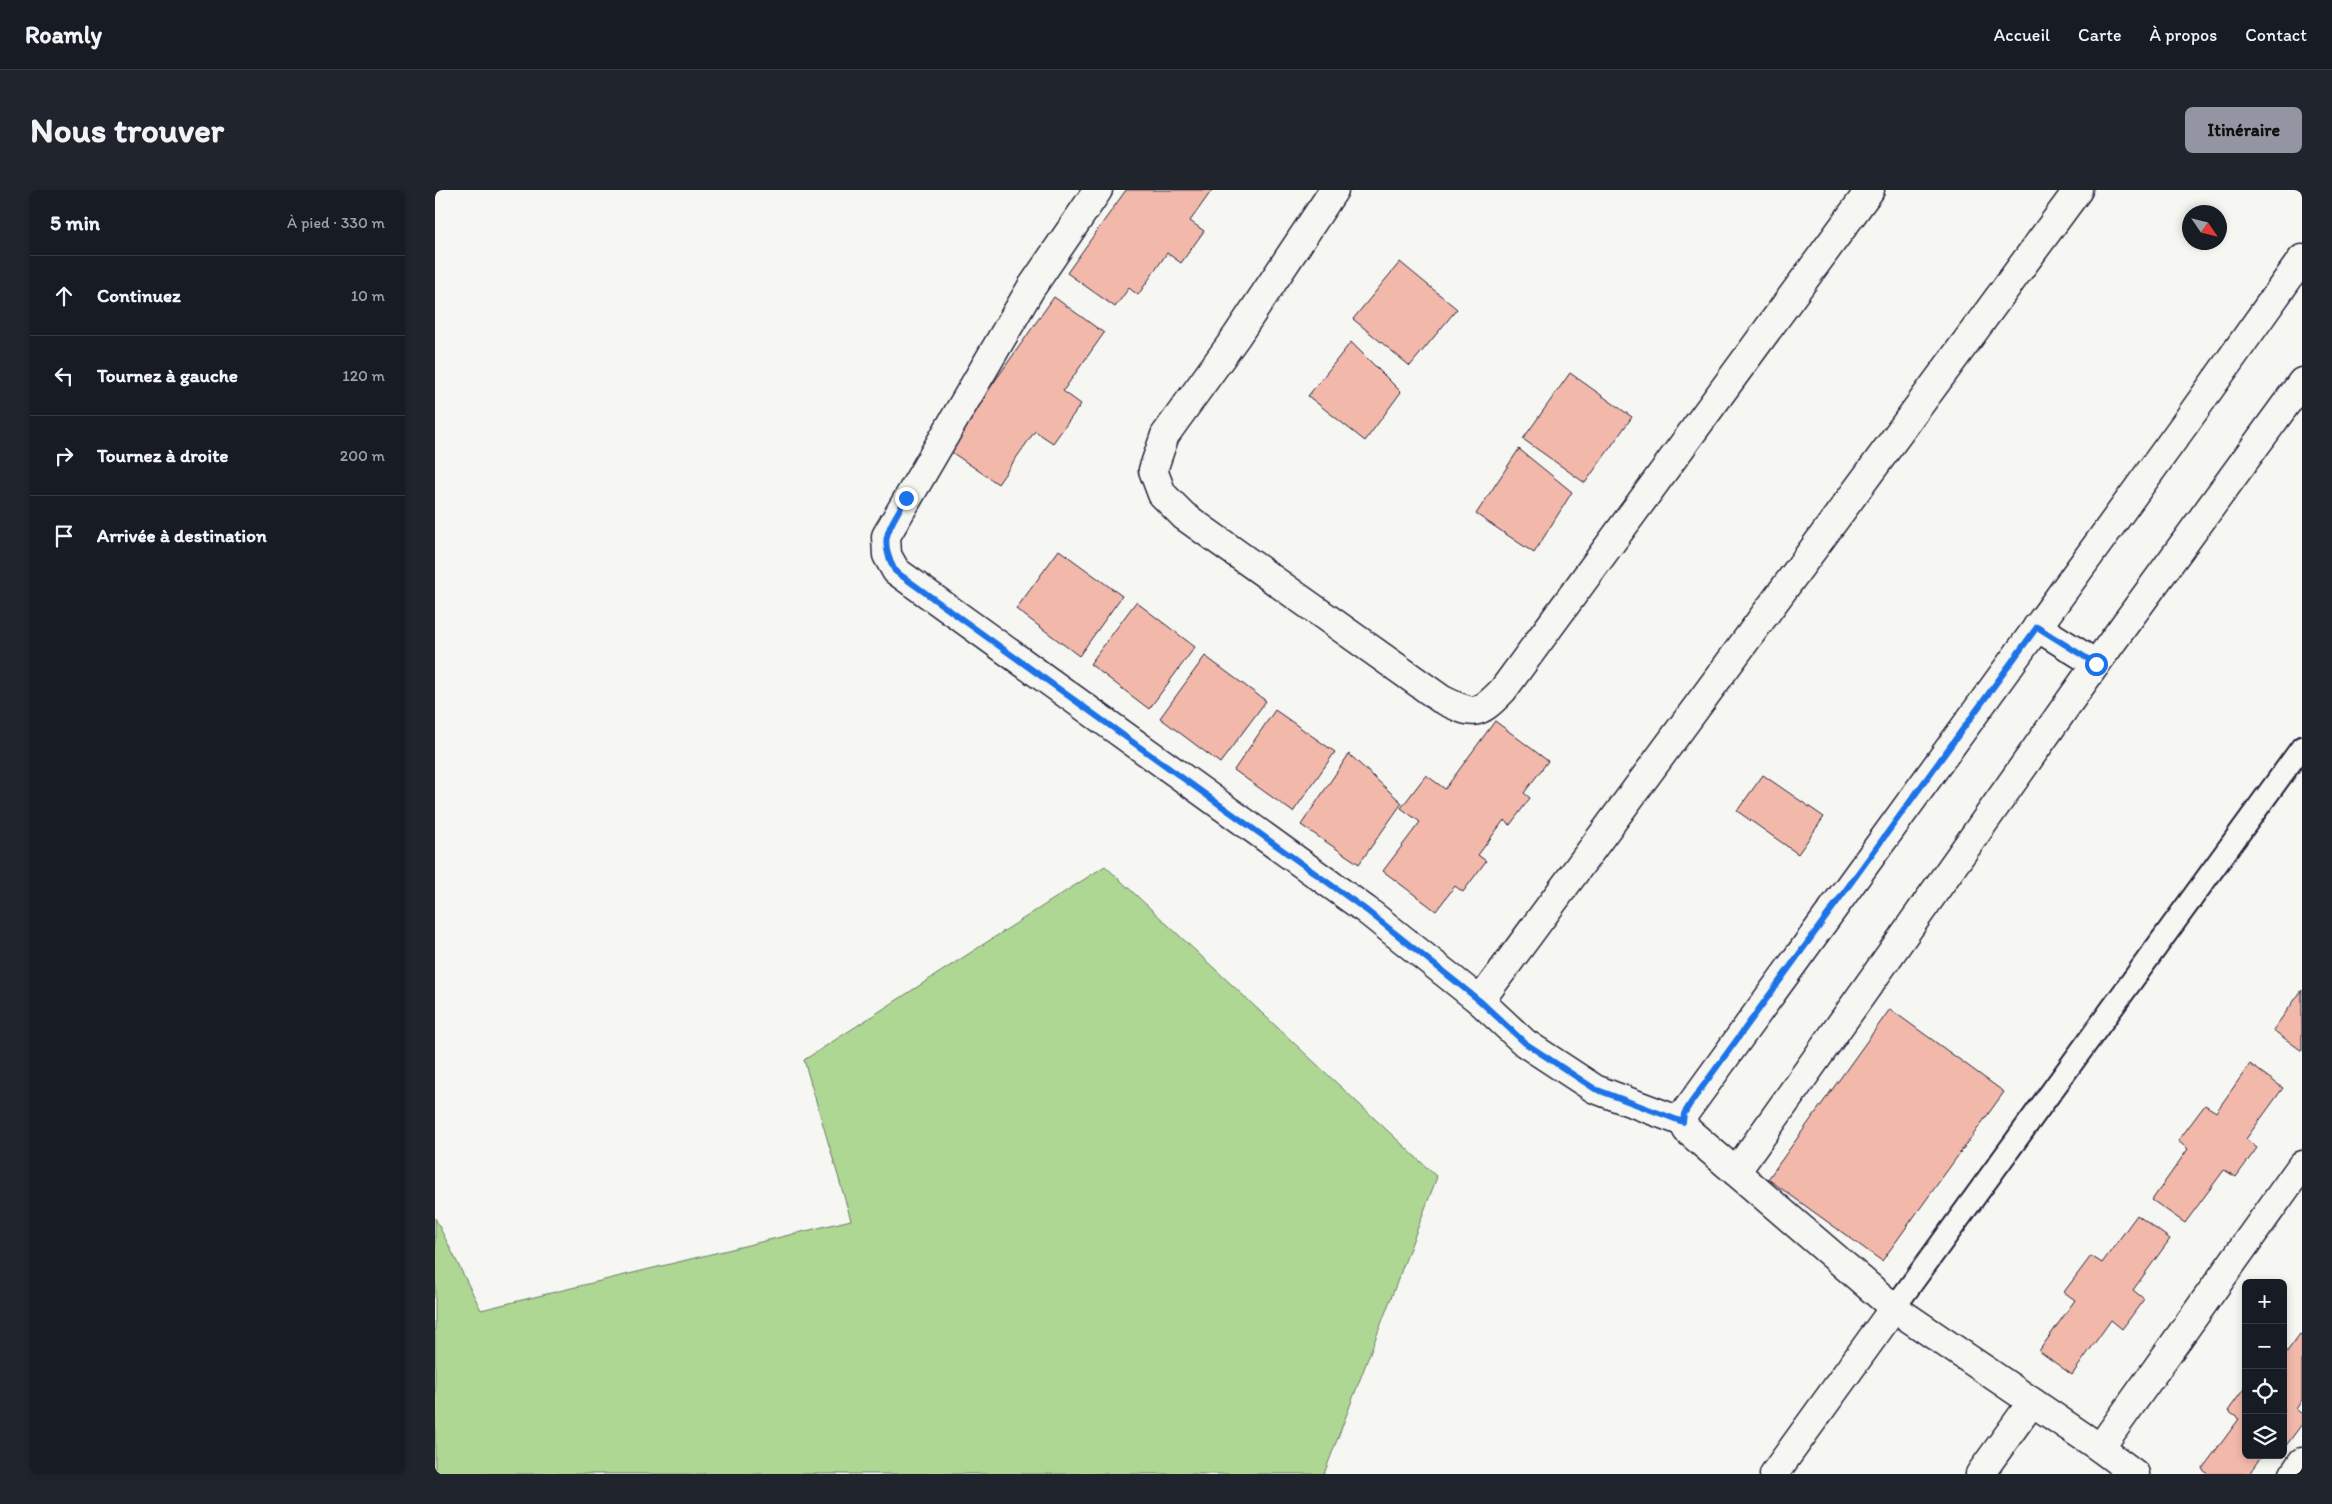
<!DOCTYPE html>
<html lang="fr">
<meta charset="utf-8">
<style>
body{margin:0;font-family:Itim,sans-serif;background:#20242c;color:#f1f3f6}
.controls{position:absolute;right:15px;bottom:15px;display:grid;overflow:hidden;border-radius:8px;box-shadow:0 2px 8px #0003}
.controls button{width:45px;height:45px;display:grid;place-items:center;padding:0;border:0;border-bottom:1px solid #363941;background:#171b24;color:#f1f3f6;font:25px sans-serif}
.compass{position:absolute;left:1747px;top:15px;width:45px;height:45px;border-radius:50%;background:#171b24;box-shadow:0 2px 8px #0003;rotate:125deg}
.stop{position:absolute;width:15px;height:15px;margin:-11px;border:4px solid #1a73e8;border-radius:50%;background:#fff}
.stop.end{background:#1a73e8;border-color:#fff;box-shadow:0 1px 5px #0008}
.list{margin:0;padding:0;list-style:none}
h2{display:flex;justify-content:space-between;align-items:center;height:65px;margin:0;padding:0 20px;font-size:21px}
h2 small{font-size:16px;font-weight:400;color:#9ea1a6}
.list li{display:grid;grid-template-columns:32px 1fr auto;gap:15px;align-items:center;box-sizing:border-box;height:80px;padding:0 20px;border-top:1px solid #363941}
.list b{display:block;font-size:19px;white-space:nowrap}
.list em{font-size:16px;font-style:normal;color:#9ea1a6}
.icon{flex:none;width:28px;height:28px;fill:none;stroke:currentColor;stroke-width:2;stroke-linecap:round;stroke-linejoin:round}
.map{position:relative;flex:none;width:1867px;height:1284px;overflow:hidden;border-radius:8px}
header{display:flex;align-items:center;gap:30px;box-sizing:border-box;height:70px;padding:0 25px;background:#171b24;border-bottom:1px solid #363941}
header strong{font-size:24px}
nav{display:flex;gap:28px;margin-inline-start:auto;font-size:18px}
.intro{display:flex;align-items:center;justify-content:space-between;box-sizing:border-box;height:120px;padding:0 30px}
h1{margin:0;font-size:35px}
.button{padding:12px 22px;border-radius:8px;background:#9495a2;color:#111;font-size:18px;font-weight:700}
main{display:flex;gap:30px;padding:0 30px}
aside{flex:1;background:#171b24;border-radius:8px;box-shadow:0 2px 8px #0003}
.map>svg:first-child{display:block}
.green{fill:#aed793;stroke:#687c67}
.building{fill:#f2b9aa;stroke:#22223b}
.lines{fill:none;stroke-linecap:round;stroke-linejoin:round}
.service-casing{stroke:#22223b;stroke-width:25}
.minor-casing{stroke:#22223b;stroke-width:31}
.tertiary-casing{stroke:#22223b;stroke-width:31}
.service{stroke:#f6f6f2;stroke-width:21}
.minor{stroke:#f6f6f2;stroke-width:28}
.tertiary{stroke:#f6f6f2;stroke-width:28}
.route{stroke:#1a73e8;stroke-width:6}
</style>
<header>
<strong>Roamly</strong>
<nav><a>Accueil</a><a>Carte</a><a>À propos</a><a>Contact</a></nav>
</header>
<div class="intro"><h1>Nous trouver</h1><a class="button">Itinéraire</a></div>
<main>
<aside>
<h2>5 min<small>À pied · 330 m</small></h2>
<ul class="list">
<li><svg class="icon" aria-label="ahead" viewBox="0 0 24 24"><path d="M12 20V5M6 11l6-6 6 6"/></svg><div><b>Continuez</b></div><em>10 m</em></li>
<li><svg class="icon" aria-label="left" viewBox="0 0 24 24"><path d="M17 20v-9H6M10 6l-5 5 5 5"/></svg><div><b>Tournez à gauche</b></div><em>120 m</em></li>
<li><svg class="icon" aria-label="right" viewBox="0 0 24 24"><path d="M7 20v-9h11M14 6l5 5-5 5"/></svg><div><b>Tournez à droite</b></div><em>200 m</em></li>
<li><svg class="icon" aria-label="arrive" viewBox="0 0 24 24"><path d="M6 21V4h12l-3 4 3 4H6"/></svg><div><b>Arrivée à destination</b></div></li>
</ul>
</aside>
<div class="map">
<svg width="1867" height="1284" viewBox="0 0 1867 1284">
<rect width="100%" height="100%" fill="#f6f6f2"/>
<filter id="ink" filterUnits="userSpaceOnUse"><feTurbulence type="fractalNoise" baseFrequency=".02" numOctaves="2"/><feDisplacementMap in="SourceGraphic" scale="10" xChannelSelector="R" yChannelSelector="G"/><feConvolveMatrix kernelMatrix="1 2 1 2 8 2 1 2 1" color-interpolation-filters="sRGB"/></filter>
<g filter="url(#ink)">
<path class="green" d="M670,676L1002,987L889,1284H0V1028L46,1120L416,1030L369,870Z"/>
<g class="building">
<path d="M691,0H777L755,31L769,41L746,73L732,63L703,105L694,98L680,117L632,83Z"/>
<path d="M965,72L1022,119L975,176L918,129Z"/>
<path d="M619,107L669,143L628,201L646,214L618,253L600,241L563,294L512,259Z"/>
<path d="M916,152L966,202L930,251L873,206Z"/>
<path d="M1135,183L1197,227L1150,293L1088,249Z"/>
<path d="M1084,259L1137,302L1099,363L1041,324Z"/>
<path d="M624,360L687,406L644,466L581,419Z"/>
<path d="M701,412L760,457L714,519L655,474Z"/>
<path d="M770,466L831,511L785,573L725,528Z"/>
<path d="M840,520L900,562L858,622L799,580Z"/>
<path d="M1060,531L1113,571L1089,603L1095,608L1075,635L1069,630L1043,665L1051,671L1028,702L1020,696L1001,721L948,681L985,632L966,618L991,585L1010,599Z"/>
<path d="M914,564L967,613L924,674L866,635Z"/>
<path d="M1328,585L1389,627L1363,664L1302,621Z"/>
<path d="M1867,800V861L1838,840Z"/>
<path d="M1455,819L1569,902L1447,1071L1333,989Z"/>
<path d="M1815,874L1848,898L1811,949L1822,958L1801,987L1789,980L1750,1033L1717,1010L1753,959L1743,951L1770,915L1781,922Z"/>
<path d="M1702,1025L1735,1049L1698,1100L1709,1109L1687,1139L1676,1130L1637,1185L1604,1161L1640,1110L1629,1102L1656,1066L1667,1073Z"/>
<path d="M1865,1144L1867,1145V1210L1861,1219L1867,1224V1234L1850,1257L1848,1255V1167Z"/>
<path d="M1811,1196V1265H1827L1814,1284H1773L1767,1279L1804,1229L1793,1221Z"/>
</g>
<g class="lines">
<defs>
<path id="service" d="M1459,1118L1867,557"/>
<g id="minor">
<path d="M663,0L596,98L451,346L452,365L461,381L931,720L1045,811"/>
<path d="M899,0L801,147L730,245L718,280L727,304L749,326L1006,509C1039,525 1042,527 1068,500L1435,0"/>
<path d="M1602,437L1661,474"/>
<path d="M1248,932L1160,899L1090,853L1045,811L1643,0"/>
<path d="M1301,982L1661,474L1867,192"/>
<path d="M1665,1258L1867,975"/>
<path d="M1339,1284L1459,1118"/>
<path d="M1545,1284L1597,1212"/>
<path d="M1700,1284L1665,1258L1459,1118L1252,940L1248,932L1249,924L1749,235L1867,69"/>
</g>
<path id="tertiary" d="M1859,1284L1867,1272"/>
</defs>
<use href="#service" class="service-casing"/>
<use href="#minor" class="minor-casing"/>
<use href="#tertiary" class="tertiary-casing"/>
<use href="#service" class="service"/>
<use href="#minor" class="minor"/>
<use href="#tertiary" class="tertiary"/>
</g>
</g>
<g class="lines" filter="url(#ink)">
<path class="route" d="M471,308C455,338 442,347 460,381L931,720L1045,811L1090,853L1160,899L1248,932L1249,924L1255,914L1602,437L1661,474"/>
</g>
</svg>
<div class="controls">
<button>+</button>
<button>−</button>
<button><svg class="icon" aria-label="locate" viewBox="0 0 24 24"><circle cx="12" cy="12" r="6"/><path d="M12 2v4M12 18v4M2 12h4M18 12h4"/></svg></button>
<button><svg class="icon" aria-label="layers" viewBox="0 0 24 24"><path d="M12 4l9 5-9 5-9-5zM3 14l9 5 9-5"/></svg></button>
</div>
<svg class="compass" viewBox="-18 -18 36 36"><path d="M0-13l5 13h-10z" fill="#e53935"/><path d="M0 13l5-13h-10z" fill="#9ea1a6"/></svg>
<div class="stop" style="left:1661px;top:474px"></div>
<div class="stop end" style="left:471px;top:308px"></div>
</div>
</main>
